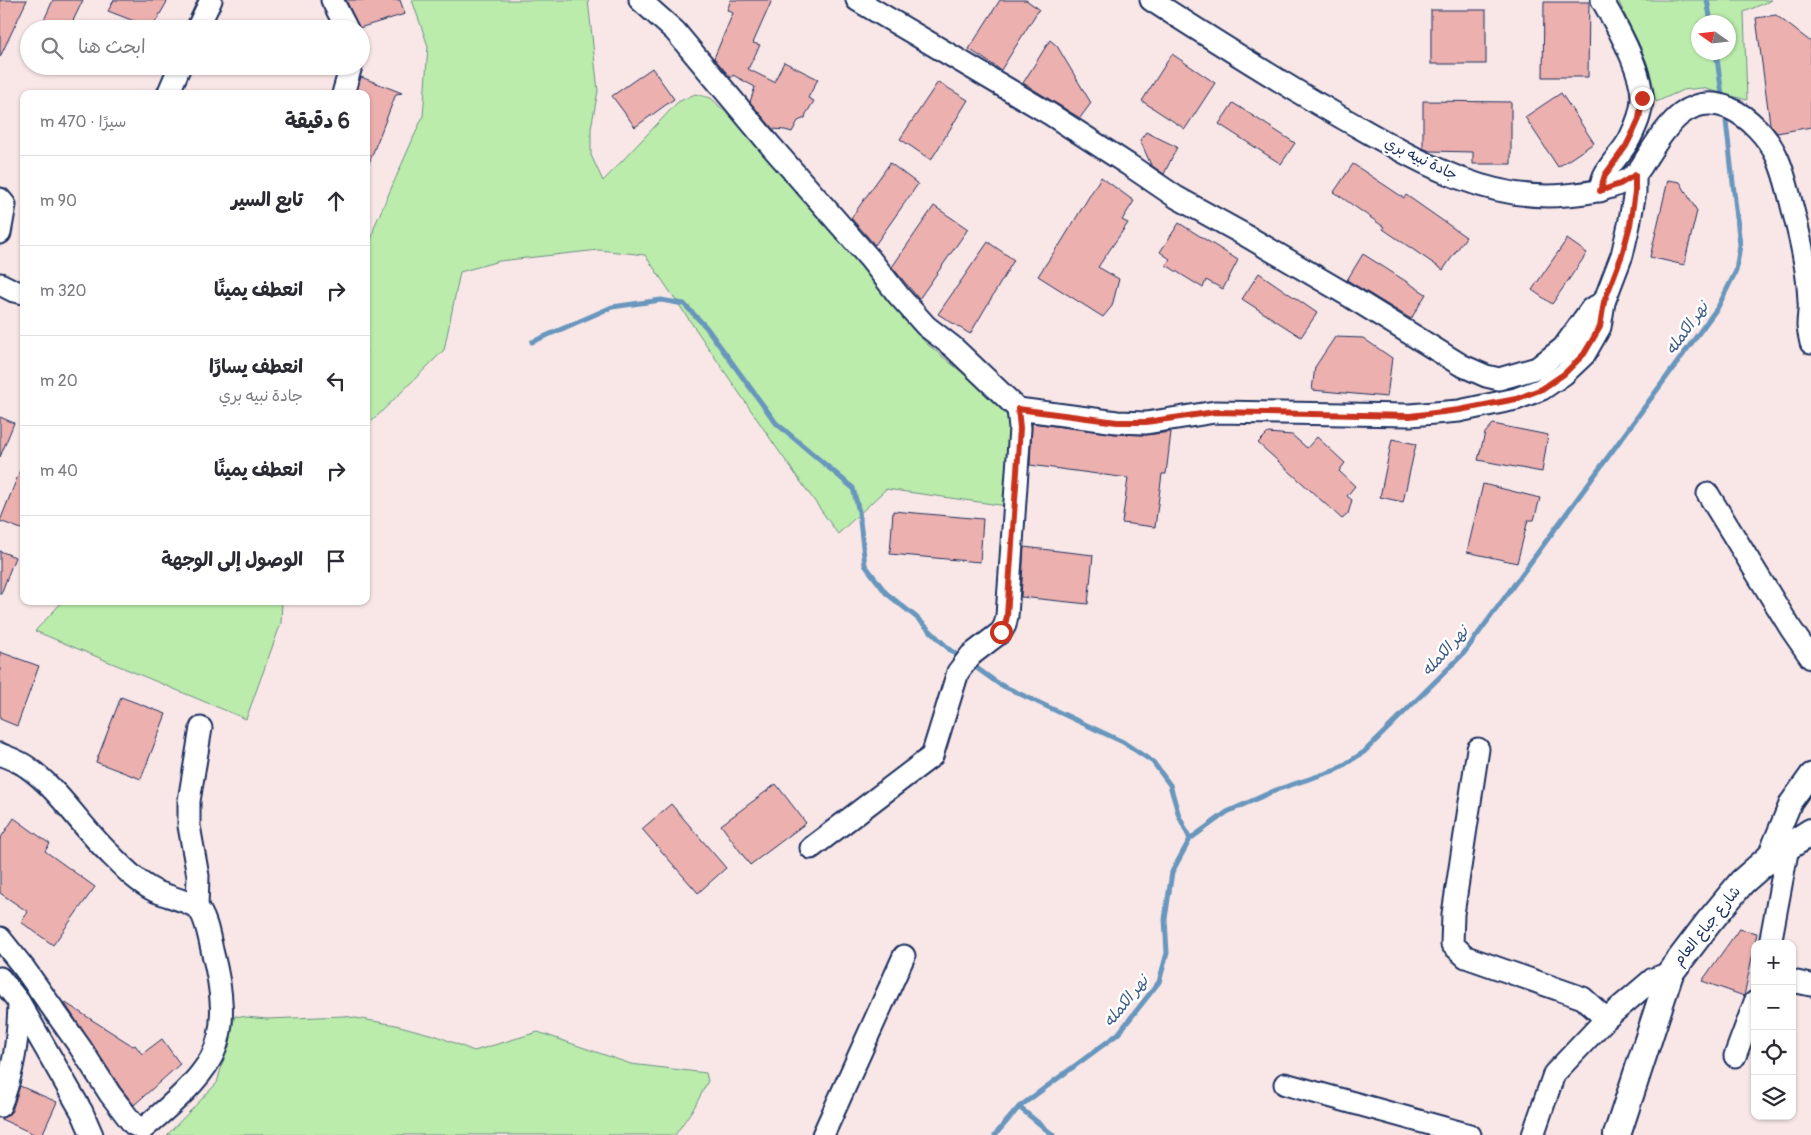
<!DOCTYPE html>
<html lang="ar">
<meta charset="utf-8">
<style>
body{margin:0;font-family:Pangolin,"Playpen Sans Arabic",sans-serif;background:#f7f7f7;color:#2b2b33;direction:rtl}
.controls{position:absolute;right:15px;bottom:15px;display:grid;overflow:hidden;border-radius:10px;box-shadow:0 1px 4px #0004}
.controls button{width:45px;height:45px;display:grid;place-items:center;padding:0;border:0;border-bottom:1px solid #e1e1e2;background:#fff;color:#2b2b33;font:25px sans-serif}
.compass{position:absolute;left:1691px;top:15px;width:45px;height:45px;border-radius:50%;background:#fff;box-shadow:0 1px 4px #0004;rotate:284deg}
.stop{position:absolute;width:15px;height:15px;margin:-11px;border:4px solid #c8321e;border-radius:50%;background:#fff}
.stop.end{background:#c8321e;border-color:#fff;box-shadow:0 1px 5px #0008}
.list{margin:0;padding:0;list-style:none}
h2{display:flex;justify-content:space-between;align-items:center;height:65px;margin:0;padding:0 20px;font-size:21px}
h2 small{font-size:16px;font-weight:400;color:#7c7c81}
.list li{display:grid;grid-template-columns:32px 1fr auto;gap:15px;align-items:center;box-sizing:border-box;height:90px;padding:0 20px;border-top:1px solid #e1e1e2}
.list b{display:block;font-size:19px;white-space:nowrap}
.list p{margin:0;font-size:16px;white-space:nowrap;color:#7c7c81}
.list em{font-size:16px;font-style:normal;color:#7c7c81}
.icon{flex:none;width:28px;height:28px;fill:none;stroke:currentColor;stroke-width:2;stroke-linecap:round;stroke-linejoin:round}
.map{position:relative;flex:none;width:1811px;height:1135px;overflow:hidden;direction:ltr}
.search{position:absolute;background:#fff;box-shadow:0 1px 4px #0004;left:20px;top:20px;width:350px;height:55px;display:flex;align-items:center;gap:12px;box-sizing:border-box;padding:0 18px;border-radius:28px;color:#7c7c81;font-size:19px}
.panel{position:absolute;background:#fff;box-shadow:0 1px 4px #0004;left:20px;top:90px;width:350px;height:515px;border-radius:10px;direction:rtl}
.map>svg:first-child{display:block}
.green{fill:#bbecab;stroke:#6b8e84;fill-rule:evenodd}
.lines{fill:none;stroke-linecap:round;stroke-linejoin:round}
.stream{stroke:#6896bd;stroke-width:5}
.building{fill:#ecb0af;stroke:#1b2f5e}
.minor-casing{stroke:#1b2f5e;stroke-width:25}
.major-casing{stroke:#1b2f5e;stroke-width:30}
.minor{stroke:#fff;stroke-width:21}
.major{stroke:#fff;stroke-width:26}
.route{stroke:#c8321e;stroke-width:6}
.labels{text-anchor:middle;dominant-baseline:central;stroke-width:5;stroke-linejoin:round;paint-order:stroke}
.street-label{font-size:15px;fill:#1b2f5e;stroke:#fff}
.water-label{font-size:16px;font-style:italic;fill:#3b5a86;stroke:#fff}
</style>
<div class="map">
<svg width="1811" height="1135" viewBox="0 0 1811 1135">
<rect width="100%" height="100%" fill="#f9e7e7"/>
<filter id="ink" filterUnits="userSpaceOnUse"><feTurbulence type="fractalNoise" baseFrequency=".02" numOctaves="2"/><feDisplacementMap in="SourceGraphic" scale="10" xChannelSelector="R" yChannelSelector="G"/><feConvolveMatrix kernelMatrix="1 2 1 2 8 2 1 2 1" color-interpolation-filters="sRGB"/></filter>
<g filter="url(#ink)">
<g class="green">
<path d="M412,0H588L598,91L591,128V155L603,181L678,102L695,94L711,98L773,157L909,325L926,343L991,396L1005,411L1011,425L1007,506L886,489L838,534L776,447L645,255L599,250L499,261L460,272L444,350L366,427V260L375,225L423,116L428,46Z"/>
<path d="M1618,0H1772L1744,12L1747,100L1702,88L1683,90L1656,102L1647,63ZM1728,22V52H1698V22Z"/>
<path d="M63,601H282L281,623L246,719L35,631Z"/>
<path d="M235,1016L267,1019L344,1016L396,1025L437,1036L474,1051L538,1032L631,1064L706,1073L708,1081L695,1106L675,1135H167L217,1083Z"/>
</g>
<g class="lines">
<g class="stream">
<path d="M1707,0L1711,22"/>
<path d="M1716,52L1723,101"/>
<path d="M532,342L612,307L661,300L684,304L706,327L776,423L853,488L859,512L865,565L886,593L916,617L950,650L962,658"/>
<path d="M971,664L999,684L1123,742L1153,762L1170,785L1179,816L1190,839"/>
<path d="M1019,1107L1053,1135"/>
<path d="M995,1135L1019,1107L1118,1034L1159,982L1167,953L1165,919L1172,872L1190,839L1227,812L1276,790L1336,770L1364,752L1464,653L1718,307L1736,271L1740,245L1725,112"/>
</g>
</g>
<g class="building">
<path d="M0,0H27L0,57Z"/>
<path d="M53,0H83L69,29H40Z"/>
<path d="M114,0H168L152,28L108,11Z"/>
<path d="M346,0H400L405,14L359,28Z"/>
<path d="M731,0H772L753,43L760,45L748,69L774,82L784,62L818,79L808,98L814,101L806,114L805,118L798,121L792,132L785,130L773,129L750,102L755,87L733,75L731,78L714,58L733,13L727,10Z"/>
<path d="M1000,0H1026L1039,9L1001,70L969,49Z"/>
<path d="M1544,2H1589L1588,77H1543Z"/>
<rect x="1431" y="10" width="55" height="54"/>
<path d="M1776,15L1811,42V127L1777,133L1770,124L1756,18Z"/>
<path d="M1050,40L1057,46L1091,103L1080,118L1023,83Z"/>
<path d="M1172,54L1215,83L1185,129L1142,101Z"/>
<path d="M652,68L674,99L635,127L612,96Z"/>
<path d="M361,77L402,93L396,94L367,168L366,94H356Z"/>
<path d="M938,82L968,100L931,160L900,139Z"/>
<path d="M1561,93L1594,143L1558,167L1525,117Z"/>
<path d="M1423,101L1511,102V164H1473V152L1430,151L1423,148Z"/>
<path d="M1233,103L1295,143L1281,164L1219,124Z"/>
<path d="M1146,132L1177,147L1164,174L1151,165L1140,140Z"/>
<path d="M890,163L918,184L875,245L851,218Z"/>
<path d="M1353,164L1404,198L1406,195L1466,237L1443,270L1383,229L1384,227L1334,192Z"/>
<path d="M1101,177L1134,201L1122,220L1128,223L1098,267L1119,279L1112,306L1103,317L1038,276L1058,246H1059Z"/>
<path d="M1668,180L1680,182L1697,211L1684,265L1650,257Z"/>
<path d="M934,206L968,229L919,299L892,267Z"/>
<path d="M1179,223L1238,260L1223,289L1206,280L1203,288L1166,265L1170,259L1160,252Z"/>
<path d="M1567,239L1587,253L1552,304L1532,290Z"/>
<path d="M988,242L1014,260L970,334L938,314Z"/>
<path d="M1363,254L1426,294L1411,319L1347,280Z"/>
<path d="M1259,273L1317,313L1301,337L1242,299Z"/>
<path d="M1335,337L1363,338L1392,358L1387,397L1312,390L1315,367Z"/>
<path d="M0,417L14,423L0,457Z"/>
<path d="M1032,423L1116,434L1146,435L1171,432L1166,474H1162L1155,527L1122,523L1128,478L1030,465Z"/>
<path d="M1493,424L1548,435L1542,472L1478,460L1485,433Z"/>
<path d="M1268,433L1292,435L1307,448L1317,437L1345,463L1339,471L1355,486L1347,496L1352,500L1348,514L1342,519L1258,443Z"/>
<path d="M1392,439L1416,444L1403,502L1380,497Z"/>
<path d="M23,463H24V530L0,521Z"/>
<path d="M1483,484L1540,498L1534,520H1528L1517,563L1467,552Z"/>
<path d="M893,511L983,519L980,562L890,554Z"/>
<path d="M1024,547L1093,555L1088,604L1021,597Z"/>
<path d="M0,551L15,557L1,594H0Z"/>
<path d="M0,652L39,666L17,726L0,719Z"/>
<path d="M121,697L166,714L141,779L96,762Z"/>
<path d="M776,784L806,823L750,865L721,825Z"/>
<path d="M671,804L726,868L698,893L642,829Z"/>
<path d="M14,818L50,844L45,851L95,887L53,945L21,922L28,912L0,893V839Z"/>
<path d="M1739,929L1757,933L1744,996L1702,981Z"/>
<path d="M64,1002L133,1046L135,1045L142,1054L162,1039L180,1064L134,1105L120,1087Z"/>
<path d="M20,1086L57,1102L42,1135H36L1,1119L8,1115L12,1111Z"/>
</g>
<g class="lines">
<defs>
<g id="minor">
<path d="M332,0L347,29"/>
<path d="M640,0L675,31L771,146L870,259L899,296L926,326L953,347L1018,409L1020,428L1007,616L1005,625L1001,632L971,655L958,672L932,756L811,848"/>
<path d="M857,0L1050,114L1129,165L1176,197L1245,235L1351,297L1461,365L1486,376L1499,379L1537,368L1563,348L1591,309L1604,302"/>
<path d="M1151,0C1215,41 1279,82 1346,120C1414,158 1485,203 1566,195C1589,193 1614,190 1633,176C1640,171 1644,161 1649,154C1667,125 1690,92 1729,108C1749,117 1768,137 1777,157C1784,172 1788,190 1792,206C1800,237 1808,270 1809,302C1810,310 1808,317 1808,325C1808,331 1810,337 1811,343"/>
<path d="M197,29L211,0"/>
<path d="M168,94L180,66"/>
<path d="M343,94L351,66"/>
<path d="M1600,191C1601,186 1602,181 1604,176C1610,163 1623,152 1630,138C1636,126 1642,113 1642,98C1642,70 1616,24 1602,0"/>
<path d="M0,199L5,205L0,233"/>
<path d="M0,284L14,291L24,293"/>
<path d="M1018,409L1117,422L1146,423L1215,412L1410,415L1459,411L1516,399L1542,389L1564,374L1584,355L1600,327L1604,302L1622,255L1629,225L1635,192V175"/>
<path d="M1708,494L1791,629L1811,658"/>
<path d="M1478,749L1453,914L1452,944L1466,957L1583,998L1606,1019"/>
<path d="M0,754C9,758 19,761 27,767C61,791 81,827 111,855C124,868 138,883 155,891C166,896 189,901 197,908C206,915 210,942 213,954C221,986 228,1027 211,1058C196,1085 166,1109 143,1129L133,1124L110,1094L80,1047L24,968L0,938"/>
<path d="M1767,860L1791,802L1811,774"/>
<path d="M197,908L198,876L189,826V801L201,728"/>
<path d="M1770,944L1788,847"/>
<path d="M0,978L19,1002L82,1112L92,1135"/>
<path d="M1792,981L1811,985"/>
<path d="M1735,1056L1755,1002"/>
<path d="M1285,1084L1470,1135"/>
<path d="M0,1106C14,1071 18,1040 19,1003"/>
<path d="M823,1135L904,956"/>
<path d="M1533,1135L1554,1074L1606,1019L1653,979L1670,973"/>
</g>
<path id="major" d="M1617,1135L1670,973L1708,923L1742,882L1767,860L1811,832"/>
</defs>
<use href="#minor" class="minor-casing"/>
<use href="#major" class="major-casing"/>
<use href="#minor" class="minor"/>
<use href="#major" class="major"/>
</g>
</g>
<g class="lines" filter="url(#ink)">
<path class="route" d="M1001,632L1005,625L1007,616L1020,428L1018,409L1117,422H1146L1215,412L1410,416L1459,410L1516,399L1542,389L1564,374L1584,354L1600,327L1604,302L1622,255L1630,225L1635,192V175L1620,184L1600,191L1605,175L1626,146L1634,130L1639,119L1642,98"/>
</g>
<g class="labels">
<g class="street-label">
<text transform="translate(1421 159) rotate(26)">جادة نبيه بري</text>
<text transform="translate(1707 926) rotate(-51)">شارع جباع العام</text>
</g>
<g class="water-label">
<text transform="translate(1687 328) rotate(-54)">نهر الكمله</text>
<text transform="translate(1445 651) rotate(-48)">نهر الكمله</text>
<text transform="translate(1126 1001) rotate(-51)">نهر الكمله</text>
</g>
</g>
</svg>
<div class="controls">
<button>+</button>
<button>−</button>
<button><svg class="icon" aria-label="locate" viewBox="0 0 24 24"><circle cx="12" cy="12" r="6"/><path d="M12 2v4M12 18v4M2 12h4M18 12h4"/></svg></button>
<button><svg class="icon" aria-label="layers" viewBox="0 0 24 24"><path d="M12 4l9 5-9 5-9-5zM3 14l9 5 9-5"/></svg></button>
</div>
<svg class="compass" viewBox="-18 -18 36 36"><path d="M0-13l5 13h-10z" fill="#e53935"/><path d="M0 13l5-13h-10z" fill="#7c7c81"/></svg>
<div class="stop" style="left:1001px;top:632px"></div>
<div class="stop end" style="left:1642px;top:98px"></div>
<div class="search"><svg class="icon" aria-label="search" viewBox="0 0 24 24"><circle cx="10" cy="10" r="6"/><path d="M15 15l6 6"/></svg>ابحث هنا</div>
<section class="panel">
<h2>6 دقيقة<small>سيرًا · 470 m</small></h2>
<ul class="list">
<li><svg class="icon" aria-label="ahead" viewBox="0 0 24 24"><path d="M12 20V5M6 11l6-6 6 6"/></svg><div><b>تابع السير</b></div><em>90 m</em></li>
<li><svg class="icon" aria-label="right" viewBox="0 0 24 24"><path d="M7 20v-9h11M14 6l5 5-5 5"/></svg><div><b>انعطف يمينًا</b></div><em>320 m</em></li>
<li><svg class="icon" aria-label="left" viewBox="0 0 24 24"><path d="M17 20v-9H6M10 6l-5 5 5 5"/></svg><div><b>انعطف يسارًا</b><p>جادة نبيه بري</p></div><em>20 m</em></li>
<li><svg class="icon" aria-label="right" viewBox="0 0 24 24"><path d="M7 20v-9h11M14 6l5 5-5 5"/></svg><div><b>انعطف يمينًا</b></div><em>40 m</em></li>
<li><svg class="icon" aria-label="arrive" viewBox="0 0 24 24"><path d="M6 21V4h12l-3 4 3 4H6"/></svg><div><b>الوصول إلى الوجهة</b></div></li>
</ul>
</section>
</div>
